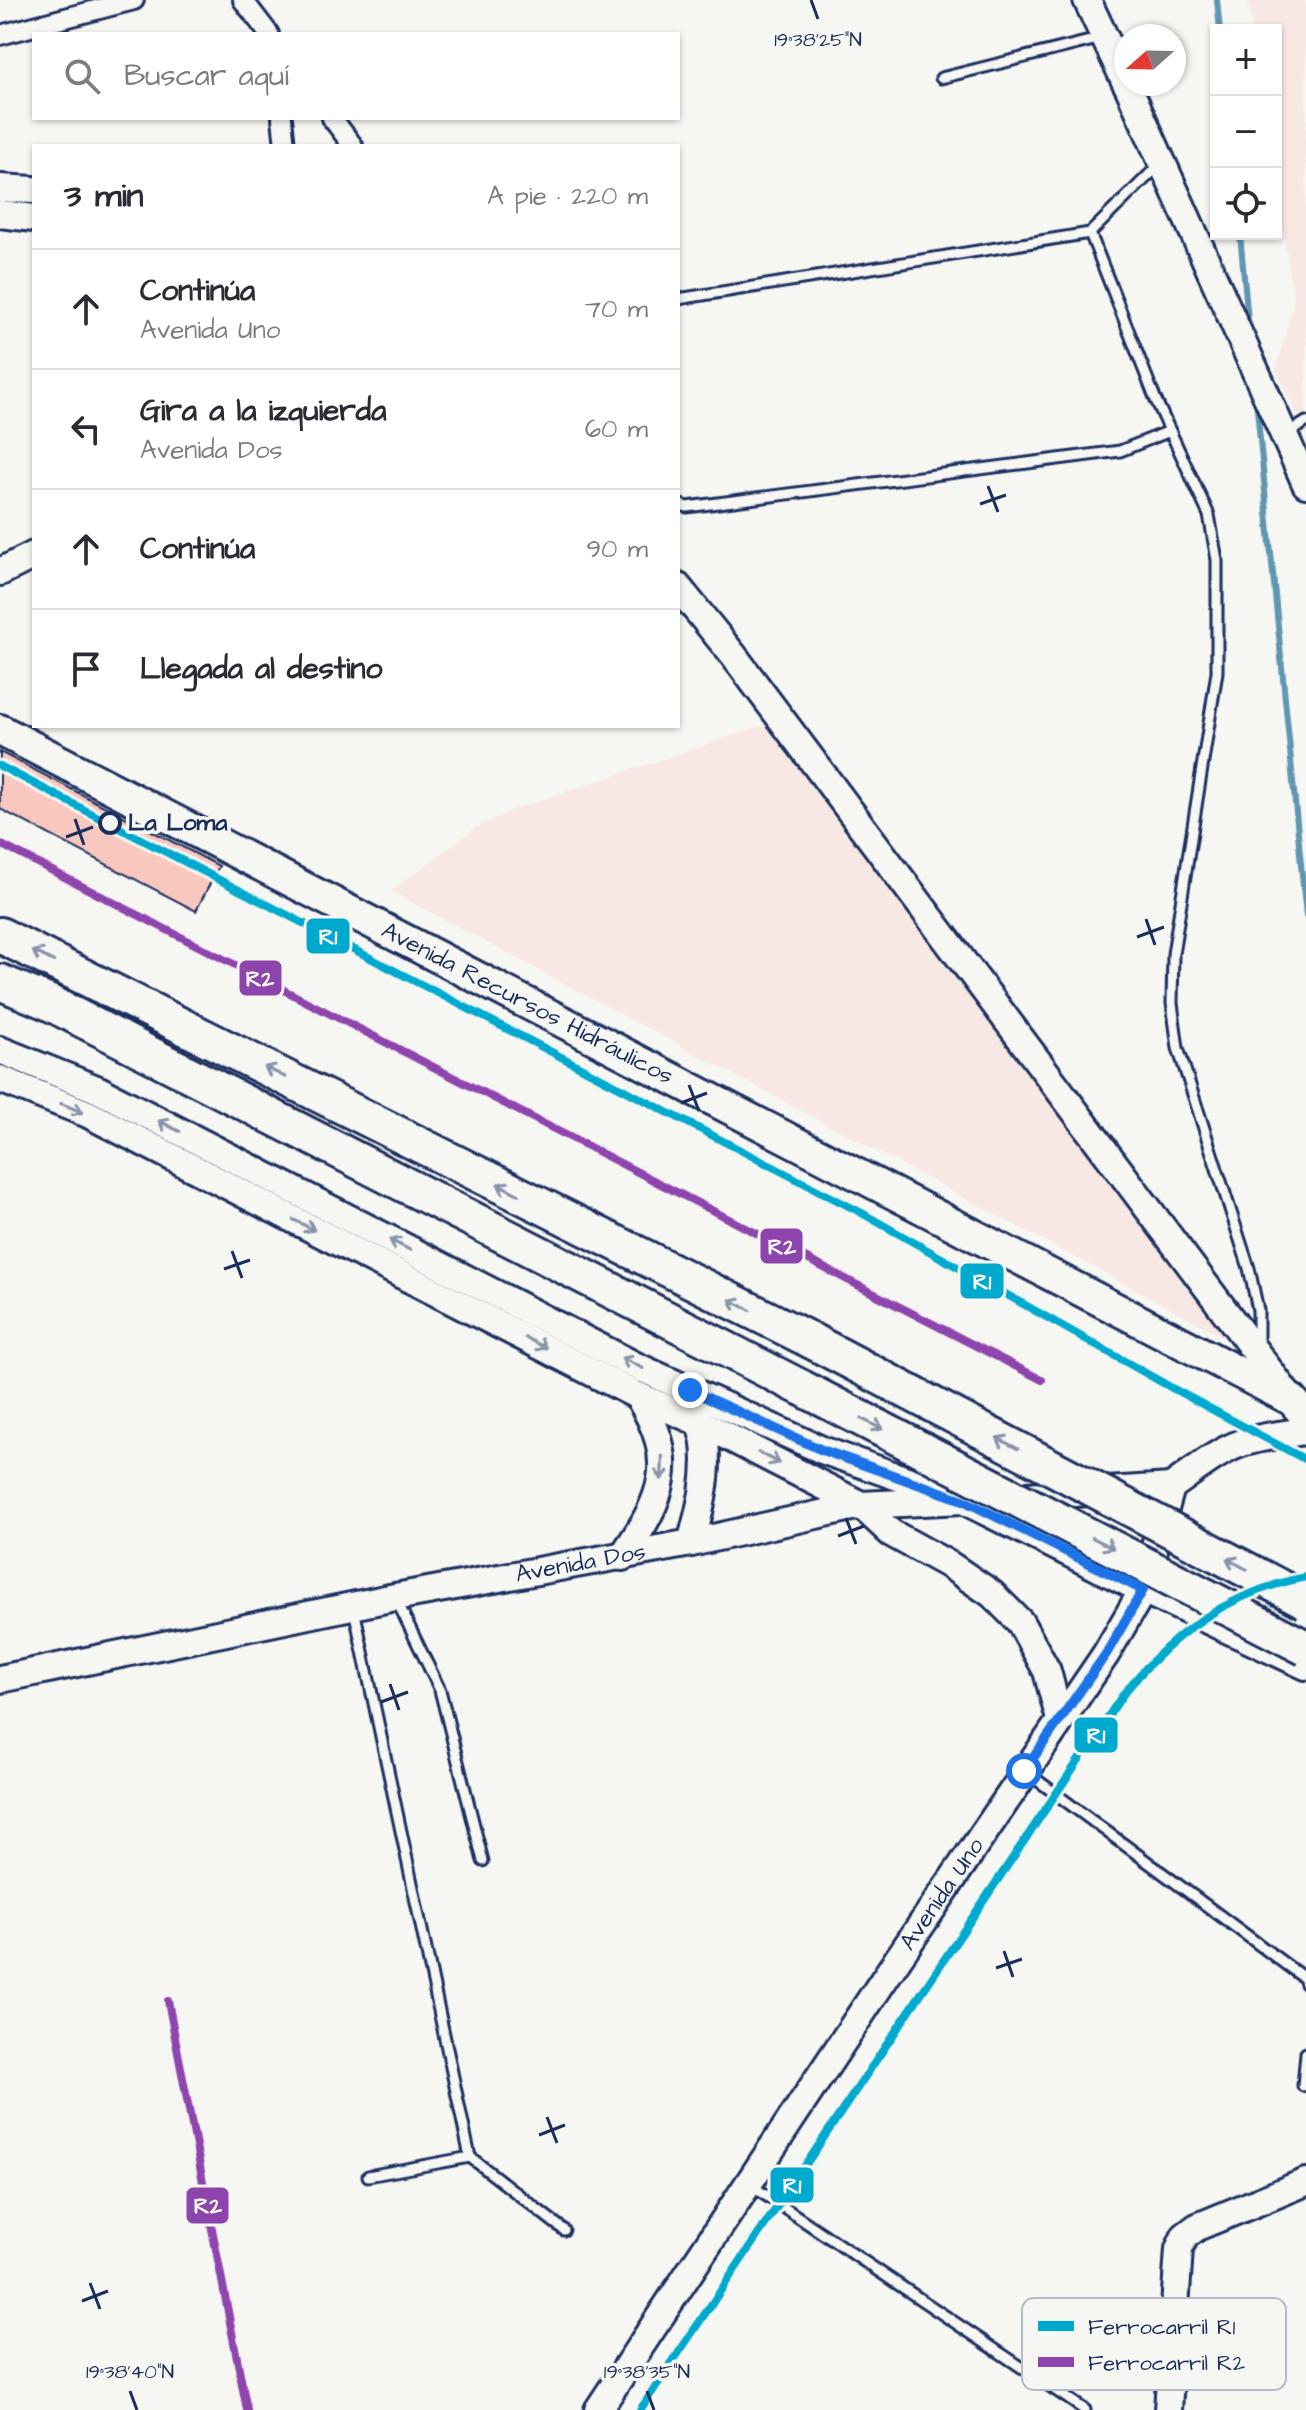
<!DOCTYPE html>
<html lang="es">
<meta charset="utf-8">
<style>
body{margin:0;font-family:"Architects Daughter",sans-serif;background:#f2f2f3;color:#2b2b33}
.controls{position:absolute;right:24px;top:24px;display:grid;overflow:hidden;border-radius:0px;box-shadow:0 2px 6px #0004}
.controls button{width:72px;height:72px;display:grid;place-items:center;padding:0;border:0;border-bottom:2px solid #e1e1e2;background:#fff;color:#2b2b33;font:40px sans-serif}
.compass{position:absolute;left:1114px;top:24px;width:72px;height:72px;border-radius:50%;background:#fff;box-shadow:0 2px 6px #0004;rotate:250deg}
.stop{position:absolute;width:24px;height:24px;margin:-18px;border:6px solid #1a73e8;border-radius:50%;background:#fff}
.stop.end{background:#1a73e8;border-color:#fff;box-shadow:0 2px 8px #0008}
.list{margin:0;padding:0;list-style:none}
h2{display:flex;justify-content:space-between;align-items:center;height:104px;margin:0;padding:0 32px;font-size:34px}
h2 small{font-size:26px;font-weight:400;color:#7c7c81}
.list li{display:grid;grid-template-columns:52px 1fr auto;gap:24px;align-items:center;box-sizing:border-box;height:120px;padding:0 32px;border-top:2px solid #e1e1e2}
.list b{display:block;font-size:30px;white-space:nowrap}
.list p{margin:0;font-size:26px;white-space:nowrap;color:#7c7c81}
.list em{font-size:26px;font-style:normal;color:#7c7c81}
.icon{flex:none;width:44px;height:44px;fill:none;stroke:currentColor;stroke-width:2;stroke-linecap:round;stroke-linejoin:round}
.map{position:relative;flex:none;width:1306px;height:2410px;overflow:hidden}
.search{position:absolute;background:#fff;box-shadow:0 2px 6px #0004;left:32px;top:32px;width:648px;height:88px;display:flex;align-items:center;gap:20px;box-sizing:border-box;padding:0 28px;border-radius:0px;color:#7c7c81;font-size:30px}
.panel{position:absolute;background:#fff;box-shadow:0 2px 6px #0004;left:32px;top:144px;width:648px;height:584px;border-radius:0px}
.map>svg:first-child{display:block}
.built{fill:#f7e8e3}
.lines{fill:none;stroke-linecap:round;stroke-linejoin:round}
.stream{stroke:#5e96b1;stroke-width:6}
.building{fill:#f8c8bf;stroke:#1b2f5e;stroke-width:2}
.lane-casing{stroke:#1b2f5e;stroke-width:15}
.street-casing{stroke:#1b2f5e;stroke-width:24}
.secondary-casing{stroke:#1b2f5e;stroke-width:32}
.primary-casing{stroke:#1b2f5e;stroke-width:36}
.highway-casing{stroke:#1b2f5e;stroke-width:40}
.lane{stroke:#f6f6f2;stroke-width:9}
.street{stroke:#f6f6f2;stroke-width:18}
.secondary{stroke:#f6f6f2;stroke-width:26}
.primary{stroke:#f6f6f2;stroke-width:30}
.highway{stroke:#f6f6f2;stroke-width:34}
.highway-bridge-casing{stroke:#1b2f5e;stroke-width:40;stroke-linecap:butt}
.highway-bridge{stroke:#f6f6f2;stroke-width:34}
.rail-1-casing{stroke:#f6f6f2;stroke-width:14}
.rail-2-casing{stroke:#f6f6f2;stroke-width:14}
.rail-1{stroke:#00a9ce;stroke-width:8}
.rail-2{stroke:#8e44ad;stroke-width:8}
.oneway{stroke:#8892a8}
.route{stroke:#1a73e8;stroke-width:10}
.ticks{fill:none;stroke:#1b2f5e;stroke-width:3}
.stop-dot{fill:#f6f6f2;stroke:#1b2f5e;stroke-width:4}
.labels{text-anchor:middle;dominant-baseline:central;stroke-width:7;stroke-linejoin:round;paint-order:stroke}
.stop-label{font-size:24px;font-weight:bold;fill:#1b2f5e;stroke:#f6f6f2;text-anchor:start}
.street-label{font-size:24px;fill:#1b2f5e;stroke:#f6f6f2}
.key{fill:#f6f6f2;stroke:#b4bac6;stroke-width:2}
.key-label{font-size:22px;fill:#1b2f5e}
.ticks-label{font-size:20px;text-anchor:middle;fill:#1b2f5e;stroke:#f6f6f2;stroke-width:7;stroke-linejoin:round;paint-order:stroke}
.line-badge{stroke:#f6f6f2;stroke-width:3}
.badge-label{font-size:22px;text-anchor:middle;font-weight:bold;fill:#fff}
</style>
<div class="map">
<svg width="1306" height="2410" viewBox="0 0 1306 2410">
<rect width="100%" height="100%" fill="#f6f6f2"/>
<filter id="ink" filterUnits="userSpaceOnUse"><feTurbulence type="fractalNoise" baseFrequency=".0125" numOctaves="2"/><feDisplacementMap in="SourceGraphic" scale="16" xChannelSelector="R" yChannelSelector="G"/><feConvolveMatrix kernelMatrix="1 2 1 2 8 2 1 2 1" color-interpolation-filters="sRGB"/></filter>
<g filter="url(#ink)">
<g class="built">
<path d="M1248,0H1306V433L1276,369L1294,301L1276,185V30H1252Z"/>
<path d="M773,722L1224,1337L391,891L477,827L512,810Z"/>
</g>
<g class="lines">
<g class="stream">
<path d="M1217,0L1220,30"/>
<path d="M1240,234L1249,331"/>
<path d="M1256,398L1306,916"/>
</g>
</g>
<path class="building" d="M0,752L219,866L196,911L0,809Z"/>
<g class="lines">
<defs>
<g id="lane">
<path d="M941,78L1102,38"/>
<path d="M678,299L1090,233L1159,165"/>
<path d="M1170,431L1209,515L1217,560V672L1173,954L1172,1003L1178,1048L1249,1268L1258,1310V1344"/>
<path d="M1287,434L1306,422"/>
<path d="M678,504L687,507L1120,451L1170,431L1155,398L1090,233"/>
<path d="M396,1599L440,1690L483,1861"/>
<path d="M354,1609L470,2157L368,2176"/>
<path d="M1029,1774L1304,1978L1306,1984"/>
<path d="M1303,2086L1306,2053"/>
<path d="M470,2157L564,2230"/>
<path d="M749,2184L1085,2410"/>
</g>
<g id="street">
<path d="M243,0L269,34"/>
<path d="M0,35L134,0"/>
<path d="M282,118L285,146"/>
<path d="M332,118L353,146"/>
</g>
<g id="secondary">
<path d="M1087,0L1126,83"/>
<path d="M1127,84L1306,484"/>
<path d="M0,188L34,190"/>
<path d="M0,214L34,218"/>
<path d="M0,572L34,555"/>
<path d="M678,587L734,656L1290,1398"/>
<path d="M0,1050L99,1090L634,1365L822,1450L952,1496"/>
<path d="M0,1079L88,1114L638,1396L699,1422L861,1505L891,1533L951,1566L992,1594L1020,1622L1047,1671L1060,1720"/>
<path d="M1010,1497L1171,1487"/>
<path d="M691,1543C700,1510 709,1478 705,1443C704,1433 699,1423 696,1413"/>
<path d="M622,1557C664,1497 679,1462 638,1396"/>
<path id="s1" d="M0,1679L395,1597L691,1543L861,1505L963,1500L1143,1590L1306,1666"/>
<path id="s2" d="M598,2410L887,1975L1106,1654L1143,1590L1171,1487C1194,1471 1216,1452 1242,1443C1263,1436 1285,1434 1306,1431"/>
<path d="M1168,2410L1179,2249L1185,2236L1197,2227L1306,2182"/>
</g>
<g id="primary">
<path id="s3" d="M0,730L1292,1400L1306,1416"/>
</g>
<g id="highway">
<path d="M0,935L810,1340"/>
<path d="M0,982L50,1003L802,1388"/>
</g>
</defs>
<use href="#lane" class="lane-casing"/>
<use href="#street" class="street-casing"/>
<use href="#secondary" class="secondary-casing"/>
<use href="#primary" class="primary-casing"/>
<use href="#highway" class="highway-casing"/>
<use href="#lane" class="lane"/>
<use href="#street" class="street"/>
<use href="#secondary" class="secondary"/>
<use href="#primary" class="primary"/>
<use href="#highway" class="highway"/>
<defs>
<g id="highway-bridge">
<path d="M810,1340L1306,1601"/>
<path d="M802,1388L1306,1648"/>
</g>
</defs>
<use href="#highway-bridge" class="highway-bridge-casing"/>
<use href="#highway-bridge" class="highway-bridge"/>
<defs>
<g id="rail-1">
<path d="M0,766L860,1212L1172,1388L1306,1460"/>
<path d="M640,2410L1124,1693C1174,1632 1227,1593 1306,1577"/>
</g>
<g id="rail-2">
<path d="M0,844L1042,1380"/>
<path d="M168,2001L247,2410"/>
</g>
</defs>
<use href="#rail-1" class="rail-1-casing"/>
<use href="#rail-2" class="rail-2-casing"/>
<use href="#rail-1" class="rail-1"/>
<use href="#rail-2" class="rail-2"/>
</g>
<defs><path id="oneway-shaft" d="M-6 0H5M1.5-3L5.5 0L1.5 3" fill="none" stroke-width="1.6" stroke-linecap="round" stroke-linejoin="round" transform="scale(2)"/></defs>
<g class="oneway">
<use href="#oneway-shaft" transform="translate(43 956) rotate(-153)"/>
<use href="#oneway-shaft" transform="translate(275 1072) rotate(-153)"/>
<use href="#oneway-shaft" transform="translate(72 1108) rotate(22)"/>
<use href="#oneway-shaft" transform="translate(169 1126) rotate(-153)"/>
<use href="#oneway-shaft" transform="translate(508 1189) rotate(-153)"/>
<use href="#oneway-shaft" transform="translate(304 1225) rotate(27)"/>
<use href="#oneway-shaft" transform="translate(400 1245) rotate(-153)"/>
<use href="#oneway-shaft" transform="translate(740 1305) rotate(-153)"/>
<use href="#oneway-shaft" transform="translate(536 1343) rotate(27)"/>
<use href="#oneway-shaft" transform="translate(632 1363) rotate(-154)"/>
<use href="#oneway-shaft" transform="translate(872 1424) rotate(27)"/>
<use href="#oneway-shaft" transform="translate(1007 1443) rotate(-152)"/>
<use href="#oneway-shaft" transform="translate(769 1458) rotate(27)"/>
<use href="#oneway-shaft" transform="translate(662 1468) rotate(92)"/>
<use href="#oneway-shaft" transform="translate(1103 1543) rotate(27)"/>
<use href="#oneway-shaft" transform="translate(1237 1564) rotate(-152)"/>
</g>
</g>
<g class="lines" filter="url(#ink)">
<path class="route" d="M690,1390L822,1450L963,1500L1143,1590L1106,1654L1024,1771"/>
</g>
<path class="ticks" d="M811,0L818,19M988,486L998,512M980,504L1006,495M75,819L84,845M66,837L93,827M1146,919L1155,945M1137,937L1164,927M689,1085L699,1111M681,1103L707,1093M232,1251L242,1278M224,1269L250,1260M846,1518L856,1544M838,1536L864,1526M390,1684L399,1710M381,1702L408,1692M1004,1951L1013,1977M996,1968L1022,1959M547,2117L557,2143M539,2135L565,2125M90,2283L100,2309M82,2301L108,2291M130,2391L137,2410M647,2391L654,2410"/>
<circle class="stop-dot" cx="110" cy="823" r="10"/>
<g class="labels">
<g class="stop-label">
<text x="128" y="823">La Loma</text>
</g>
<g class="street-label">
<text stroke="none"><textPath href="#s3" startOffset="594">Avenida Recursos Hidráulicos</textPath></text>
<text stroke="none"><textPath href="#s1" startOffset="592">Avenida Dos</textPath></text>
<text stroke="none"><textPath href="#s2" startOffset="620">Avenida Uno</textPath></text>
</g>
</g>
<rect x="1022" y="2298" width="264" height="92" rx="12" class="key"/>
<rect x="1038" y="2321" width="36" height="10" fill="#00a9ce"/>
<rect x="1038" y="2357" width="36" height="10" fill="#8e44ad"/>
<g class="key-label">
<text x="1088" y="2334">Ferrocarril R1</text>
<text x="1088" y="2370">Ferrocarril R2</text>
</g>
<g class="ticks-label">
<text x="818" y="46">19°38'25"N</text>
<text x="130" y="2378">19°38'40"N</text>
<text x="647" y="2378">19°38'35"N</text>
</g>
<g class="line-badge">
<rect x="305" y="917" width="46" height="38" rx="8" fill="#00a9ce"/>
<rect x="238" y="959" width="45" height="38" rx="8" fill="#8e44ad"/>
<rect x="759" y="1227" width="45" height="38" rx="8" fill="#8e44ad"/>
<rect x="959" y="1262" width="46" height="38" rx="8" fill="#00a9ce"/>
<rect x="1073" y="1716" width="46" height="38" rx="8" fill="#00a9ce"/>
<rect x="769" y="2166" width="46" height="38" rx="8" fill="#00a9ce"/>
<rect x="185" y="2186" width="45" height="39" rx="8" fill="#8e44ad"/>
</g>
<g class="badge-label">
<text x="328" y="944">R1</text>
<text x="260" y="986">R2</text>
<text x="782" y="1254">R2</text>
<text x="982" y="1289">R1</text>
<text x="1096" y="1743">R1</text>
<text x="792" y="2193">R1</text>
<text x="208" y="2213">R2</text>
</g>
</svg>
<div class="controls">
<button>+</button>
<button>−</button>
<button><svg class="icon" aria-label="locate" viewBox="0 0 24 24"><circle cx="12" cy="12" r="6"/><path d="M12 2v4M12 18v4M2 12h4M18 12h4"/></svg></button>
</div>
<svg class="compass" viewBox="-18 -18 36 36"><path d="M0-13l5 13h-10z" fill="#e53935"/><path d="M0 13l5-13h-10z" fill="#7c7c81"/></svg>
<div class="stop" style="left:1024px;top:1771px"></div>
<div class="stop end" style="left:690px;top:1390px"></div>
<div class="search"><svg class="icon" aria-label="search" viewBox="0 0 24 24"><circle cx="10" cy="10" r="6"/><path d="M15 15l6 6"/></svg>Buscar aquí</div>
<section class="panel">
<h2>3 min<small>A pie · 220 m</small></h2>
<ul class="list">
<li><svg class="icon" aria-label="ahead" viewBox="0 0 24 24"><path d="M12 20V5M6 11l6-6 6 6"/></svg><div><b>Continúa</b><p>Avenida Uno</p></div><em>70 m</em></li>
<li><svg class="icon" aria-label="left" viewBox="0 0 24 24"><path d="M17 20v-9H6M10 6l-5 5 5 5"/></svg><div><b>Gira a la izquierda</b><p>Avenida Dos</p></div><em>60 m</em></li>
<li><svg class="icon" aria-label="ahead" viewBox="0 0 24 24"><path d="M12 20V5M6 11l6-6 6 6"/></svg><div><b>Continúa</b></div><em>90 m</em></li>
<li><svg class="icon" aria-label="arrive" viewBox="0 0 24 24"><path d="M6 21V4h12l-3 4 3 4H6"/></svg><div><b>Llegada al destino</b></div></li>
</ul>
</section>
</div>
